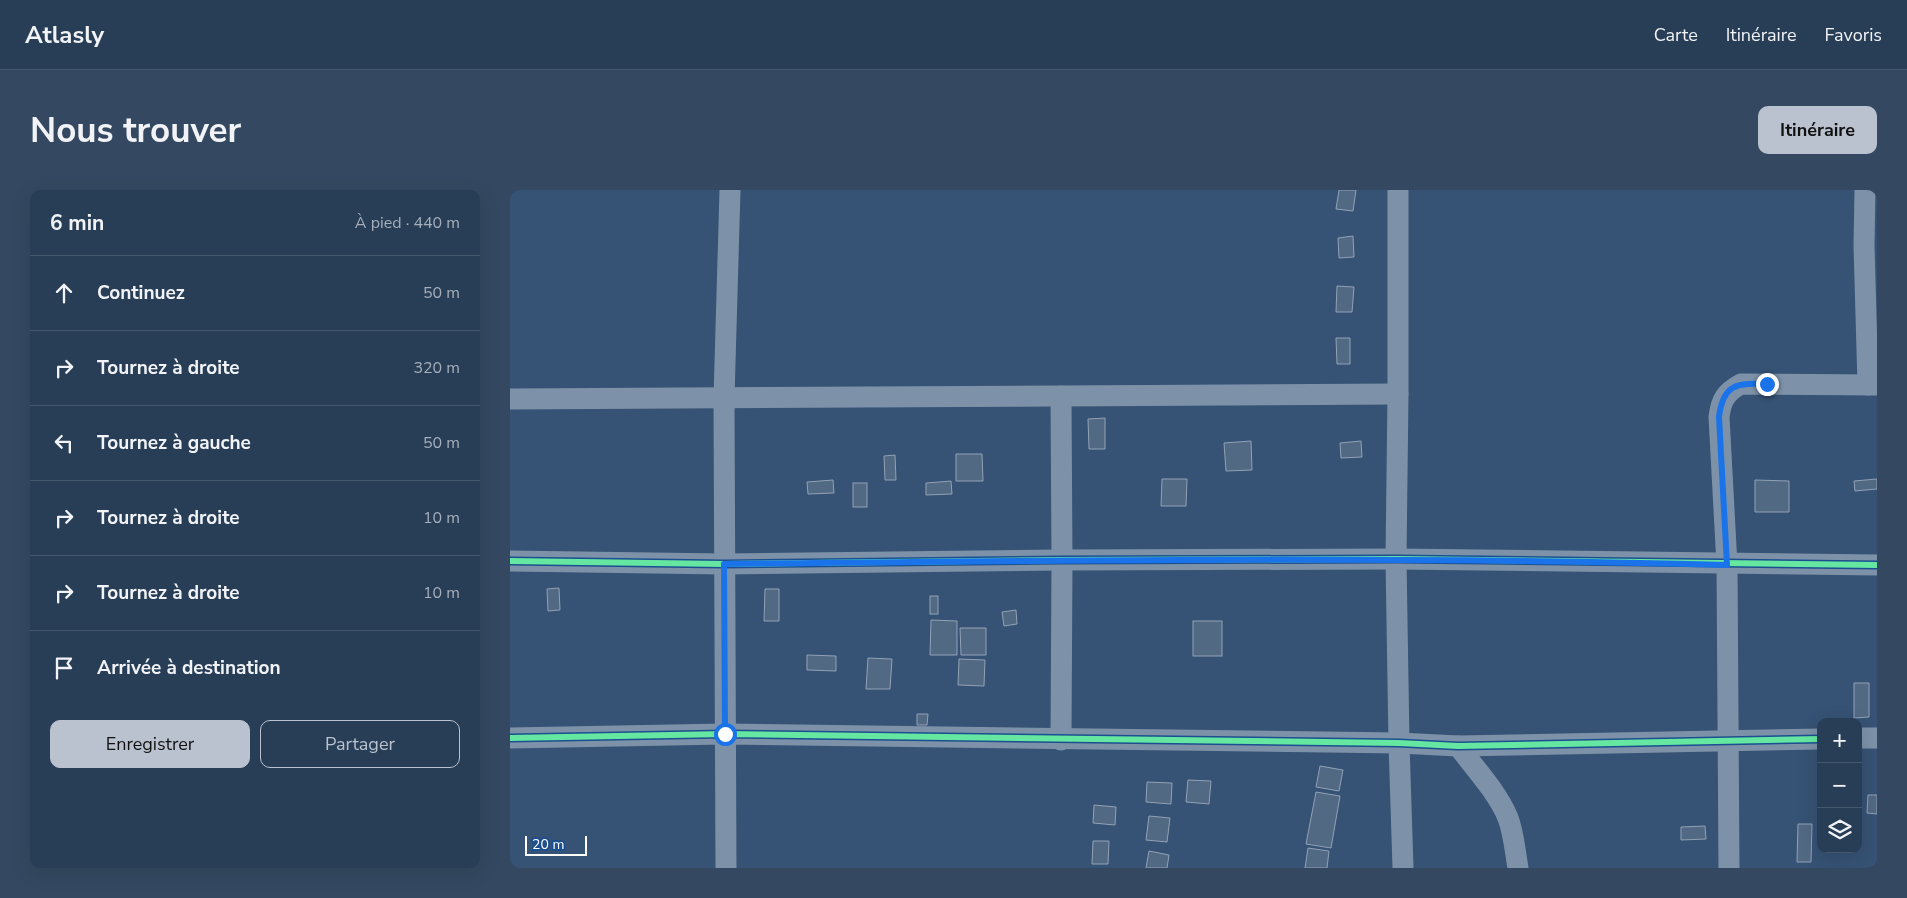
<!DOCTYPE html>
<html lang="fr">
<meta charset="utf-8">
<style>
body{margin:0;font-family:"Nunito Sans",sans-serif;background:#344961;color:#f1f3f6}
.controls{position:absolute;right:15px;bottom:15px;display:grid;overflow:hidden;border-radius:10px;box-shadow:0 5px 20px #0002}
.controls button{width:45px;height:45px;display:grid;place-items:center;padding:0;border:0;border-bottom:1px solid #44576d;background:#283e57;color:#f1f3f6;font:25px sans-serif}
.scale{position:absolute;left:15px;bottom:12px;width:62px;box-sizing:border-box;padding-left:5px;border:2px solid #fff;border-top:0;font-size:14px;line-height:18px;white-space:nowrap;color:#fff;-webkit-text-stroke:4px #1b4f8f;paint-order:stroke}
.stop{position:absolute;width:15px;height:15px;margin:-11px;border:4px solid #1a73e8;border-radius:50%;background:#fff}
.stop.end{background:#1a73e8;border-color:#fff;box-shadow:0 1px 5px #0008}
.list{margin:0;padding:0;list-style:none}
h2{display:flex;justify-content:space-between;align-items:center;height:65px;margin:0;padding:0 20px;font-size:21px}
h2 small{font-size:16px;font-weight:400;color:#a5aeba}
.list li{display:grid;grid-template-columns:32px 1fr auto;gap:15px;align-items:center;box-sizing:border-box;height:75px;padding:0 20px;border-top:1px solid #44576d}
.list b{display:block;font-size:19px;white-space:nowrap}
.list em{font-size:16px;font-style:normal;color:#a5aeba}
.actions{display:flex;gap:10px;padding:15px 20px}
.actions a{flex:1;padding:11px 0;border:1px solid #b9c2ce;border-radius:10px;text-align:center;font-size:18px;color:#b9c2ce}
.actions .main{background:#b9c2ce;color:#111}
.icon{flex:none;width:28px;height:28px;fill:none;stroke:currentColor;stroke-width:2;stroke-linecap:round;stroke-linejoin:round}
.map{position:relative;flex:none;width:1367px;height:678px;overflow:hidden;border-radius:10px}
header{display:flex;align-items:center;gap:30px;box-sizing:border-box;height:70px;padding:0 25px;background:#283e57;border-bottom:1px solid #44576d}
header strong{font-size:24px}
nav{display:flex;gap:28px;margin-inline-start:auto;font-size:18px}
.intro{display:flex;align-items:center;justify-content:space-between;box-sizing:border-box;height:120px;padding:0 30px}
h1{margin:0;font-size:35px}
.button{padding:12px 22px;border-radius:10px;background:#b9c2ce;color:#111;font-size:18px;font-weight:700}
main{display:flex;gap:30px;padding:0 30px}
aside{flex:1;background:#283e57;border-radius:10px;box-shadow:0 5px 20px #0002}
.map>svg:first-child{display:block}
.building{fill:#526984;stroke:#92a2b6}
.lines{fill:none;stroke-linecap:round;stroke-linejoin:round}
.minor{stroke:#7d92a8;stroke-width:21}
.cycleway-casing{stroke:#1b4f8f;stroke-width:9}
.cycleway{stroke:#66e7a1;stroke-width:6}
.route{stroke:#1a73e8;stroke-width:6}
</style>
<header>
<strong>Atlasly</strong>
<nav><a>Carte</a><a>Itinéraire</a><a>Favoris</a></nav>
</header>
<div class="intro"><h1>Nous trouver</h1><a class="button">Itinéraire</a></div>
<main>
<aside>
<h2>6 min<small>À pied · 440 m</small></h2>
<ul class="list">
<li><svg class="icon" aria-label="ahead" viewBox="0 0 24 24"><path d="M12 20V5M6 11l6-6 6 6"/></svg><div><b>Continuez</b></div><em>50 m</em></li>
<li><svg class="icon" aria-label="right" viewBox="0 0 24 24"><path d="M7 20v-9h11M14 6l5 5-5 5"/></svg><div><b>Tournez à droite</b></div><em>320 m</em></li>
<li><svg class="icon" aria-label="left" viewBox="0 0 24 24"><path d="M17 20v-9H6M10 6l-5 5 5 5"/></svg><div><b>Tournez à gauche</b></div><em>50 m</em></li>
<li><svg class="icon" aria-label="right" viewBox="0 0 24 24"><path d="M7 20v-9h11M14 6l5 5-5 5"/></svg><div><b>Tournez à droite</b></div><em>10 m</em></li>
<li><svg class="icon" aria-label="right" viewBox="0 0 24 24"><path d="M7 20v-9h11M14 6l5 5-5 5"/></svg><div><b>Tournez à droite</b></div><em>10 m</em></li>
<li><svg class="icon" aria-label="arrive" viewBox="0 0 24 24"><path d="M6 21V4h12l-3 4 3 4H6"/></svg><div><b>Arrivée à destination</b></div></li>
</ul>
<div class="actions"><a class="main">Enregistrer</a><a>Partager</a></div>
</aside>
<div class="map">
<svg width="1367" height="678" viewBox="0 0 1367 678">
<rect width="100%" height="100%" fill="#365274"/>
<g class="building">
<path d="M829,0H846L843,21L826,19Z"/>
<path d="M843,46L844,67L829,68L828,48Z"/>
<path d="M827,96L844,97L842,122H826Z"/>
<path d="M826,148H840V174H827Z"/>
<path d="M595,228V259H579L578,229Z"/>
<path d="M741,251L742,280L716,281L714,253Z"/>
<path d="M851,251L852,267L831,268L830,253Z"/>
<path d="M446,264H472L473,291H446Z"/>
<path d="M385,265L386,290H375L374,266Z"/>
<path d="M652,289H677L676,316H651Z"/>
<path d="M1367,289V299L1345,301L1344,291Z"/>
<path d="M323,290L324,303L298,304L297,292Z"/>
<path d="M1245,290L1279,291V322H1245Z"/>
<path d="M441,291L442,304L416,305V293Z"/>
<rect x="343" y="293" width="14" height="24"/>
<path d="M49,398L50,420L38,421L37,399Z"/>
<path d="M255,399H269V431H254Z"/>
<rect x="420" y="406" width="8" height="18"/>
<path d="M506,420L507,434L494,436L492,422Z"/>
<path d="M421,430L447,431V465H420Z"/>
<rect x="683" y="431" width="29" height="35"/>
<path d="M450,438H476V465H451Z"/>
<path d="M297,465L326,466V481L297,480Z"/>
<path d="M358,468L382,469L380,499H356Z"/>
<path d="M449,469L475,470L474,496L448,495Z"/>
<path d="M1344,493H1359V527L1344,528Z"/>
<path d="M407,524H418L417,535H407Z"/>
<path d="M810,576L833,580L829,601L806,597Z"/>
<path d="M678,590L701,591L699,614L676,612Z"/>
<path d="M637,592L662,593L661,614L636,612Z"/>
<path d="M806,602L830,606L821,658L796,654Z"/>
<path d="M1358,605H1367V624L1357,623Z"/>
<path d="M584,615L606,617L605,635L583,633Z"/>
<path d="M639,626L660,628L657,652L636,650Z"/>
<path d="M1288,634H1302L1301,672H1287Z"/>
<path d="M1195,636L1196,649L1171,650V637Z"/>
<path d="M583,651H599L598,674H582Z"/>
<path d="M798,658L819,661L817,678H795Z"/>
<path d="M639,661L659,665L657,678H636Z"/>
</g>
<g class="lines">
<g class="minor">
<path d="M888,0V204L886,369L889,553L893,678"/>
<path d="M1355,0L1354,55L1358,195"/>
<path d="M0,209L888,204"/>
<path d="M0,371L214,374L552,370L886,369L1367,375"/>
<path d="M0,548L215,544L889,553L948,556L1311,549"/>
<path d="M1348,548H1367"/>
<path d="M551,550L552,370L551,206"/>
<path d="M948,556C964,577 988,603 998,628C1004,644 1005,661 1008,678"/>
<path d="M216,678L214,208L220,0"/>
<path d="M1219,678L1217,375L1209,227C1211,210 1216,202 1231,194L1367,195"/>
</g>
<defs>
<g id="cycleway">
<path d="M0,371L214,374L552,370L886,369L1367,375"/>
<path d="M0,548L215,544L889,553L948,556L1311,549"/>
</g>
</defs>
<use href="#cycleway" class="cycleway-casing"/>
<use href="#cycleway" class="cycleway"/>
</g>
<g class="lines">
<path class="route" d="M215,544L214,374C548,370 883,366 1217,375L1209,227C1213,193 1228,193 1257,194"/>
</g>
</svg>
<div class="controls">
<button>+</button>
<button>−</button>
<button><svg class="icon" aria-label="layers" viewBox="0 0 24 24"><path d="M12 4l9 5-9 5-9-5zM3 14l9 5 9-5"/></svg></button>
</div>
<div class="scale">20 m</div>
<div class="stop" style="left:215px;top:544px"></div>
<div class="stop end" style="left:1257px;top:194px"></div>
</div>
</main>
